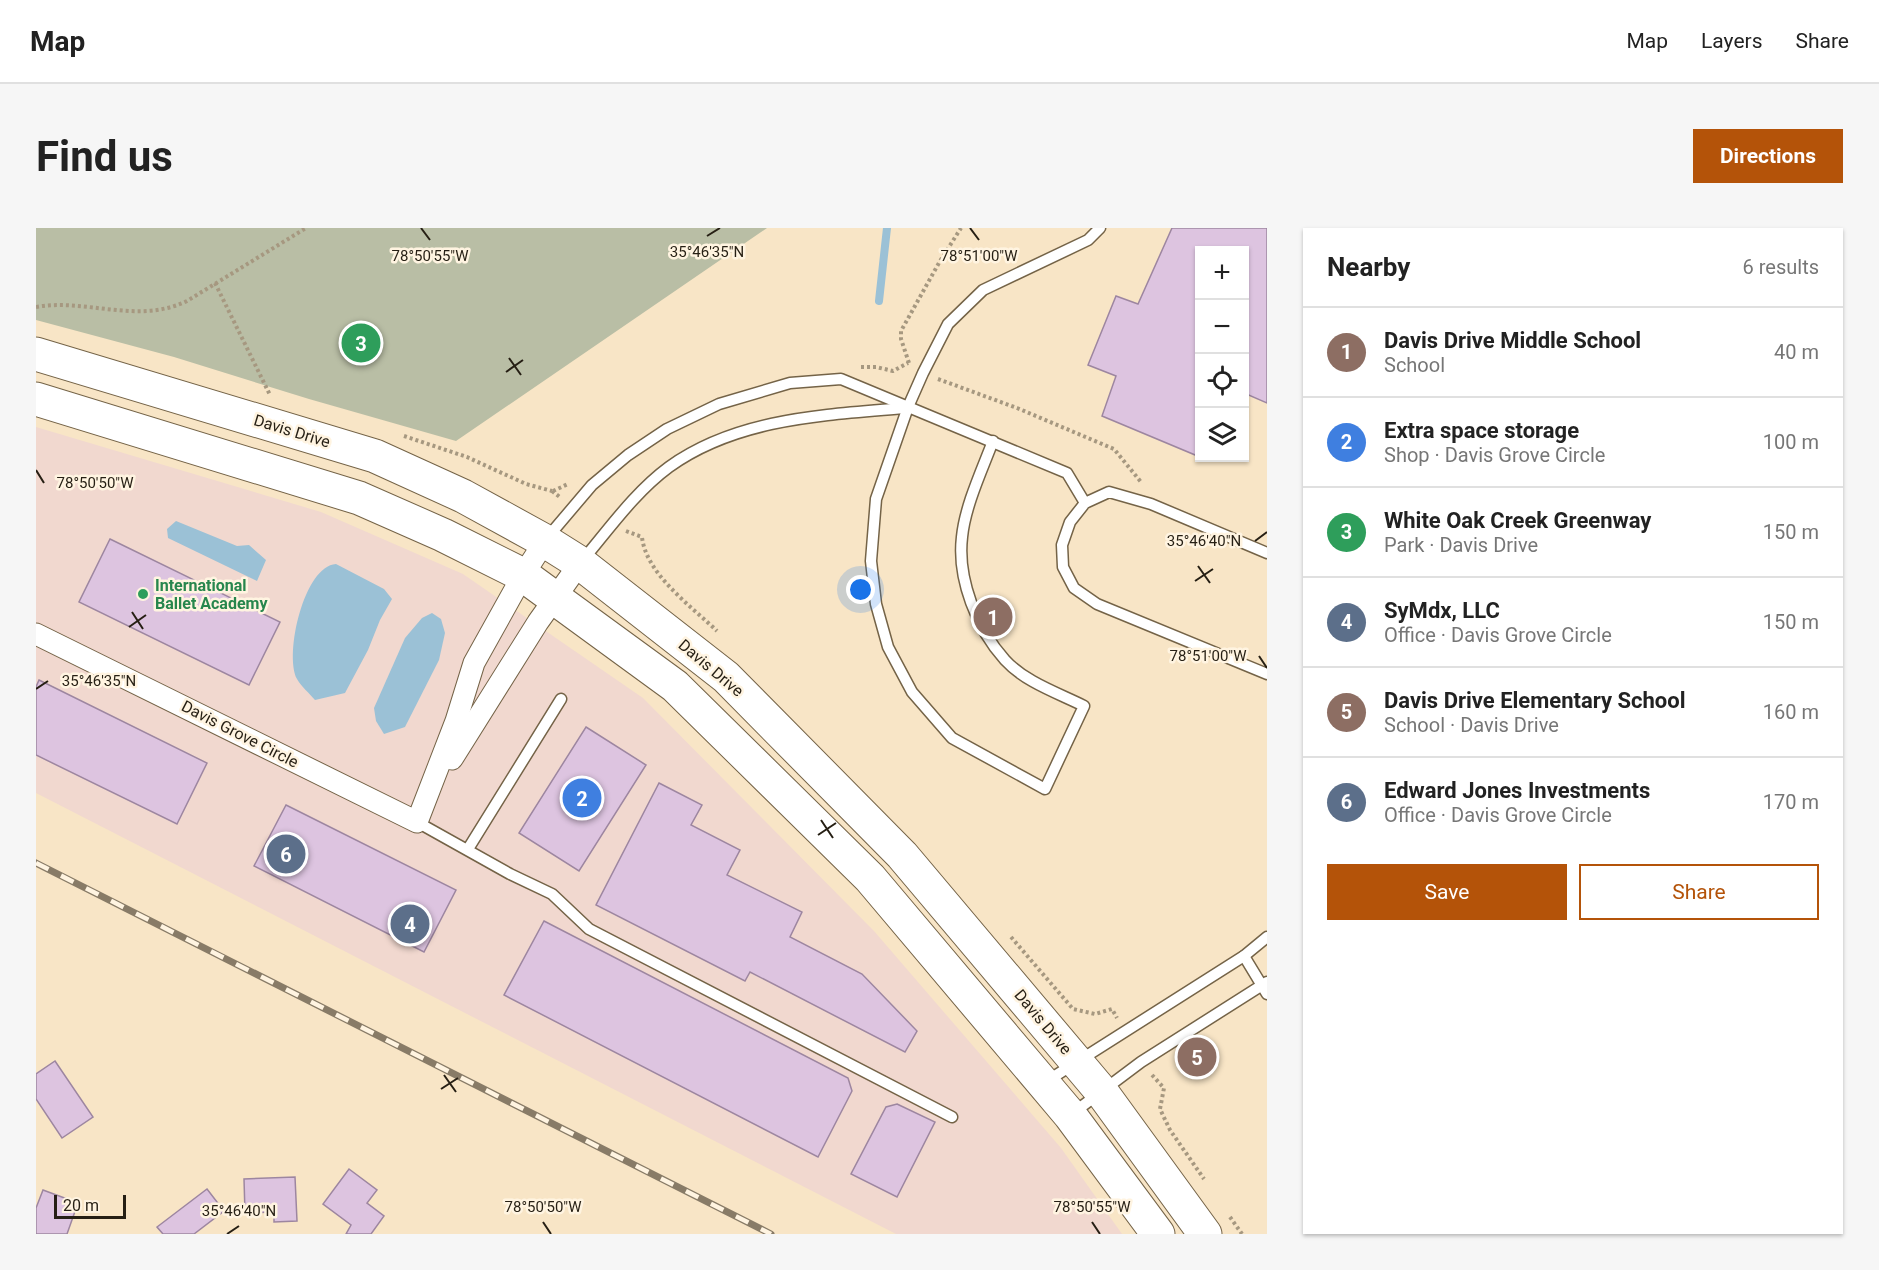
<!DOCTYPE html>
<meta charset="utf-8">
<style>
body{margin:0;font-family:Roboto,sans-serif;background:#f6f6f6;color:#222}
.controls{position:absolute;right:18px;top:18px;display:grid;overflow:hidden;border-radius:0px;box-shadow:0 2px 4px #0004}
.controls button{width:54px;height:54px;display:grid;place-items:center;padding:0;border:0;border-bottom:2px solid #e0e0e0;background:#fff;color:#222;font:30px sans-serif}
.scale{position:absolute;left:18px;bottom:15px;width:72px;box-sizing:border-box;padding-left:6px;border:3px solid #261f14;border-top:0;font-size:16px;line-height:21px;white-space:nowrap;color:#261f14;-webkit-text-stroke:4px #fff4e1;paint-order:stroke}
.you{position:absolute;left:825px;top:362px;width:21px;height:21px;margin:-15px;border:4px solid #fff;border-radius:50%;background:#1a73e8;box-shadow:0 0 0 9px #1a73e833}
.badge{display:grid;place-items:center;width:39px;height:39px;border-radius:50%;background:#b45309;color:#fff;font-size:20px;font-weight:700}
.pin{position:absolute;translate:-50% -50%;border:3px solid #fff;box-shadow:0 2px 6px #0006}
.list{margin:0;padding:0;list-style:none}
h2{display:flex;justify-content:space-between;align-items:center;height:78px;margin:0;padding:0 24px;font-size:26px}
h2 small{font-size:20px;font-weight:400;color:#767676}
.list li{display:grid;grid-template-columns:39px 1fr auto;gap:18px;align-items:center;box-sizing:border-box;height:90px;padding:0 24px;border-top:2px solid #e0e0e0}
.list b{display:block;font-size:22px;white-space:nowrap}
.list p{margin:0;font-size:20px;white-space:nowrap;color:#767676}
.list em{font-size:20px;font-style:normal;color:#767676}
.actions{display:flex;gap:12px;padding:18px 24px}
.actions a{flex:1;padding:14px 0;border:2px solid #b45309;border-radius:0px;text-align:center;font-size:21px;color:#b45309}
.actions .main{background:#b45309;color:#fff}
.icon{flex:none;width:33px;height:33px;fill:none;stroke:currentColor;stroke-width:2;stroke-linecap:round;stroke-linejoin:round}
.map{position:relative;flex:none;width:1231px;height:1006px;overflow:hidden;border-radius:0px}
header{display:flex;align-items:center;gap:36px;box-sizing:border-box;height:84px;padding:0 30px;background:#fff;border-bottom:2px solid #e0e0e0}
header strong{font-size:28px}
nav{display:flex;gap:33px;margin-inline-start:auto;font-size:21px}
.intro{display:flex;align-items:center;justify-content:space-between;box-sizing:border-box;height:144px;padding:0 36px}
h1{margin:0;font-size:42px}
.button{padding:15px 27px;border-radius:0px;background:#b45309;color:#fff;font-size:21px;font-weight:700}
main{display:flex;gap:36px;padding:0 36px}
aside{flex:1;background:#fff;border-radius:0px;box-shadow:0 2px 4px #0004}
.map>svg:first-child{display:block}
.commercial{fill:#f1d8cf}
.green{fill:#b9bea5}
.water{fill:#9bc1d6}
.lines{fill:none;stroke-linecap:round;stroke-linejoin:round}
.stream{stroke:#9bc1d6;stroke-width:8}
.building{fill:#ddc4e0;stroke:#9d86a0;stroke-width:1.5}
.lane-casing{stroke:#746347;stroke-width:13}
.street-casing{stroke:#746347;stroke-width:23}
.primary-casing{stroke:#746347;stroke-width:35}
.path{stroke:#a69880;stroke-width:4;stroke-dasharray:3 3;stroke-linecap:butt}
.lane{stroke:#fff;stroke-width:10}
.street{stroke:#fff;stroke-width:21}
.primary{stroke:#fff;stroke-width:33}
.rail-casing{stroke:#887b67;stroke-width:7}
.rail{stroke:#fff4e1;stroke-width:4.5;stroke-dasharray:14;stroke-linecap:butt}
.ticks{fill:none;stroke:#261f14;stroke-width:2}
.leisure-dot{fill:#2e9e5b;stroke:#fff4e1;stroke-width:2}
.labels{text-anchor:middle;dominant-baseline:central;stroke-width:5;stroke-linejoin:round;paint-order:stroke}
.street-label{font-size:16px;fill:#261f14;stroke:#fff4e1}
.leisure-label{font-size:16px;font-weight:bold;fill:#27864d;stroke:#fff4e1;text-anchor:start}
.ticks-label{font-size:15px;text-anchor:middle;fill:#261f14;stroke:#fff4e1;stroke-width:5;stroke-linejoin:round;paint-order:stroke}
</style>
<header>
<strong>Map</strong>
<nav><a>Map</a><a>Layers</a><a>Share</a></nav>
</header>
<div class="intro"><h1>Find us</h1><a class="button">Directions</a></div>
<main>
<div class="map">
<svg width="1231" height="1006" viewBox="0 0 1231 1006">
<rect width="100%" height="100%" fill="#f8e5c6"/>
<path class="commercial" d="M0,199L285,284L427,346L607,470L838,703L1025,920L1086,1006H860L0,565Z"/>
<path class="green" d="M0,0H731L420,213L273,171L138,129L0,92Z"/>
<g class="water">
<path d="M140,293L201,318L213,317L230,332L221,353L132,310L131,301Z"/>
<path d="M300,336L348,361L356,371L344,392L332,422L309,465L279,472C274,466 265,458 261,451C248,426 268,338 300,336Z"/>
<path d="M396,385L405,391L409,405L403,432L369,499L348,506L340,493L338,480L369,410L386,390Z"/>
</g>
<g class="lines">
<path class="stream" d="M843,73L851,0"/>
</g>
<g class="building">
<path d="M1136,0H1231V175L1208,165V22H1164V229L1066,188L1080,148L1052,137L1080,68L1102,76Z"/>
<path d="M74,311L244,394L213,457L43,374Z"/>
<path d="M3,452L171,535L141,596L0,527V459Z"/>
<path d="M550,499L610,537L543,643L483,605Z"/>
<path d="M623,555L666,577L655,597L704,622L691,647L766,684L754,709L826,746L881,803L869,824L714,744L709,753L560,677Z"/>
<path d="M250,577L420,662L388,724L218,638Z"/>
<path d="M508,693L812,850L816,863L782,929L468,767Z"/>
<path d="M19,833L57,889L26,910L0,871V846Z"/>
<path d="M861,876L899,894L861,969L815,946L850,879Z"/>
<path d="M313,941L341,962L331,975L348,988L335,1006H310L315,997L287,976Z"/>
<path d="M259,949L261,993L238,994V984L209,985L208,951Z"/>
<path d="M171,961L188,983L158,1006H127L121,999Z"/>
<path d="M7,962L42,975L31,1006H0V980Z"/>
</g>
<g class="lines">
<defs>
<g id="lane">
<path d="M957,213C946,242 929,278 926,309C921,351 941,401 969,432C989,454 1022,465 1048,478L1009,561L916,510L876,464L852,419L840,376L835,333L840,271L872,179L887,145L912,96L947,62L1052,12L1064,0"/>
<path d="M511,310L556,257L592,227L631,201L683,176L754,155L805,151L1031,245L1049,275"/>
<path d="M1231,325L1115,276L1073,264L1049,275L1034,294L1026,317L1027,339L1038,360L1061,376L1231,446"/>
<path d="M546,333C573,301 599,264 633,239C701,190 789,187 869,180"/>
<path d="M381,594L474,646L516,666L553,701L916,889"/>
<path d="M432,621L525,471"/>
<path d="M1208,728L1231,766"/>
<path d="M1011,853L1208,728L1231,709"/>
<path d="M1037,885L1105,834L1231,754"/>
</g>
<g id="street">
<path d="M0,406L381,594L420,493L438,435L487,347L509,313"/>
<path d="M416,531L502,394L544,335"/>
</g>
<g id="primary">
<path d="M0,126L339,228L427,268L509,313L544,335L690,449L866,627L1065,863L1169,1006"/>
<path d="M0,171L323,270L407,307L487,347L639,458L834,650L1034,887L1122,1006"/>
</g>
</defs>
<use href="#lane" class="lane-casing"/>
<use href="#street" class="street-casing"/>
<use href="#primary" class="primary-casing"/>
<g class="path">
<path d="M179,55L234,167"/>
<path d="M0,79C51,70 101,97 151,73L270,0"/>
<path d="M873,135L865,111V103L904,33L925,0"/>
<path d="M825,139H840L857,143L872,135"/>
<path d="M902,151L981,180L1078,221L1105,254"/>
<path d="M368,208L431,229L490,256L516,263"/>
<path d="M516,263L525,270"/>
<path d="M517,263L532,256"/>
<path d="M590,303L606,309C610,346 655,378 681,403"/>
<path d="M975,709L1037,781L1059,786L1076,781L1081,790"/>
<path d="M1116,847L1128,860L1124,881L1134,902L1168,951"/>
<path d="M1194,989L1206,1006"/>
</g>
<use href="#lane" class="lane"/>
<use href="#street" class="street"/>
<use href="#primary" class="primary"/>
<defs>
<path id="rail" d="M0,635L735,1006"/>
</defs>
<use href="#rail" class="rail-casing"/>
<use href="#rail" class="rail"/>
</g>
<path class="ticks" d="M385,0L394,12M934,0L943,12M671,8L684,0M473,130L485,147M470,144L487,132M0,242L8,255M1219,313L1231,304M1162,338L1174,355M1159,353L1177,341M96,384L107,401M93,399L110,387M1223,428L1231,440M0,461L12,453M785,592L797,610M782,607L800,595M408,847L420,864M405,861L422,850M507,994L515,1006M1056,994L1064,1006M191,1006L203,998"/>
<circle class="leisure-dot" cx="107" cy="366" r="6"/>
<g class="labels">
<g class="street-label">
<text transform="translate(256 203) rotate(17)">Davis Drive</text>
<text transform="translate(675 440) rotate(40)">Davis Drive</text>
<text transform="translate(204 506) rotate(27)">Davis Grove Circle</text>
<text transform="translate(1007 794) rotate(50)">Davis Drive</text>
</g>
<g class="leisure-label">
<text x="119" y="357">International<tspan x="119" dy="18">Ballet Academy</tspan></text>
</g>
</g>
<g class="ticks-label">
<text x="671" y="29">35°46'35"N</text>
<text x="394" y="33">78°50'55"W</text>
<text x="943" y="33">78°51'00"W</text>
<text x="59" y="260">78°50'50"W</text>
<text x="1168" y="318">35°46'40"N</text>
<text x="1172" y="433">78°51'00"W</text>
<text x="63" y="458">35°46'35"N</text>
<text x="507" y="984">78°50'50"W</text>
<text x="1056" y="984">78°50'55"W</text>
<text x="203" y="988">35°46'40"N</text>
</g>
</svg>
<div class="controls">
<button>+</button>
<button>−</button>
<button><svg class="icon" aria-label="locate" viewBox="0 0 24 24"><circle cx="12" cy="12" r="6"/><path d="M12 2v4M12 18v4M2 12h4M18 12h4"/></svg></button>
<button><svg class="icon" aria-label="layers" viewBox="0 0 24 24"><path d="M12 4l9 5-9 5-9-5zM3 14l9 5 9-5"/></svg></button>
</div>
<div class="scale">20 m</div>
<div class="you"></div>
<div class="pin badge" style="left:957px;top:389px;background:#8d6e63">1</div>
<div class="pin badge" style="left:546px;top:570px;background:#3f7fe0">2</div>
<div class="pin badge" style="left:325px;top:115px;background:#2e9e5b">3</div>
<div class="pin badge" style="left:374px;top:696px;background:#5c6f8a">4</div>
<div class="pin badge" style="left:1161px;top:829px;background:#8d6e63">5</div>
<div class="pin badge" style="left:250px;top:626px;background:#5c6f8a">6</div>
</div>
<aside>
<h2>Nearby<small>6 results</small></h2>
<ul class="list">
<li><span class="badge" style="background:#8d6e63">1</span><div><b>Davis Drive Middle School</b><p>School</p></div><em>40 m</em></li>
<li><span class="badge" style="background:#3f7fe0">2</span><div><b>Extra space storage</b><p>Shop · Davis Grove Circle</p></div><em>100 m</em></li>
<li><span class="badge" style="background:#2e9e5b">3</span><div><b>White Oak Creek Greenway</b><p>Park · Davis Drive</p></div><em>150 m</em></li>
<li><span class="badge" style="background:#5c6f8a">4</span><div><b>SyMdx, LLC</b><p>Office · Davis Grove Circle</p></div><em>150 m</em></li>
<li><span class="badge" style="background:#8d6e63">5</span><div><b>Davis Drive Elementary School</b><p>School · Davis Drive</p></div><em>160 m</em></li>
<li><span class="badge" style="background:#5c6f8a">6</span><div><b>Edward Jones Investments</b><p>Office · Davis Grove Circle</p></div><em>170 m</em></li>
</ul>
<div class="actions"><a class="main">Save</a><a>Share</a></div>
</aside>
</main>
